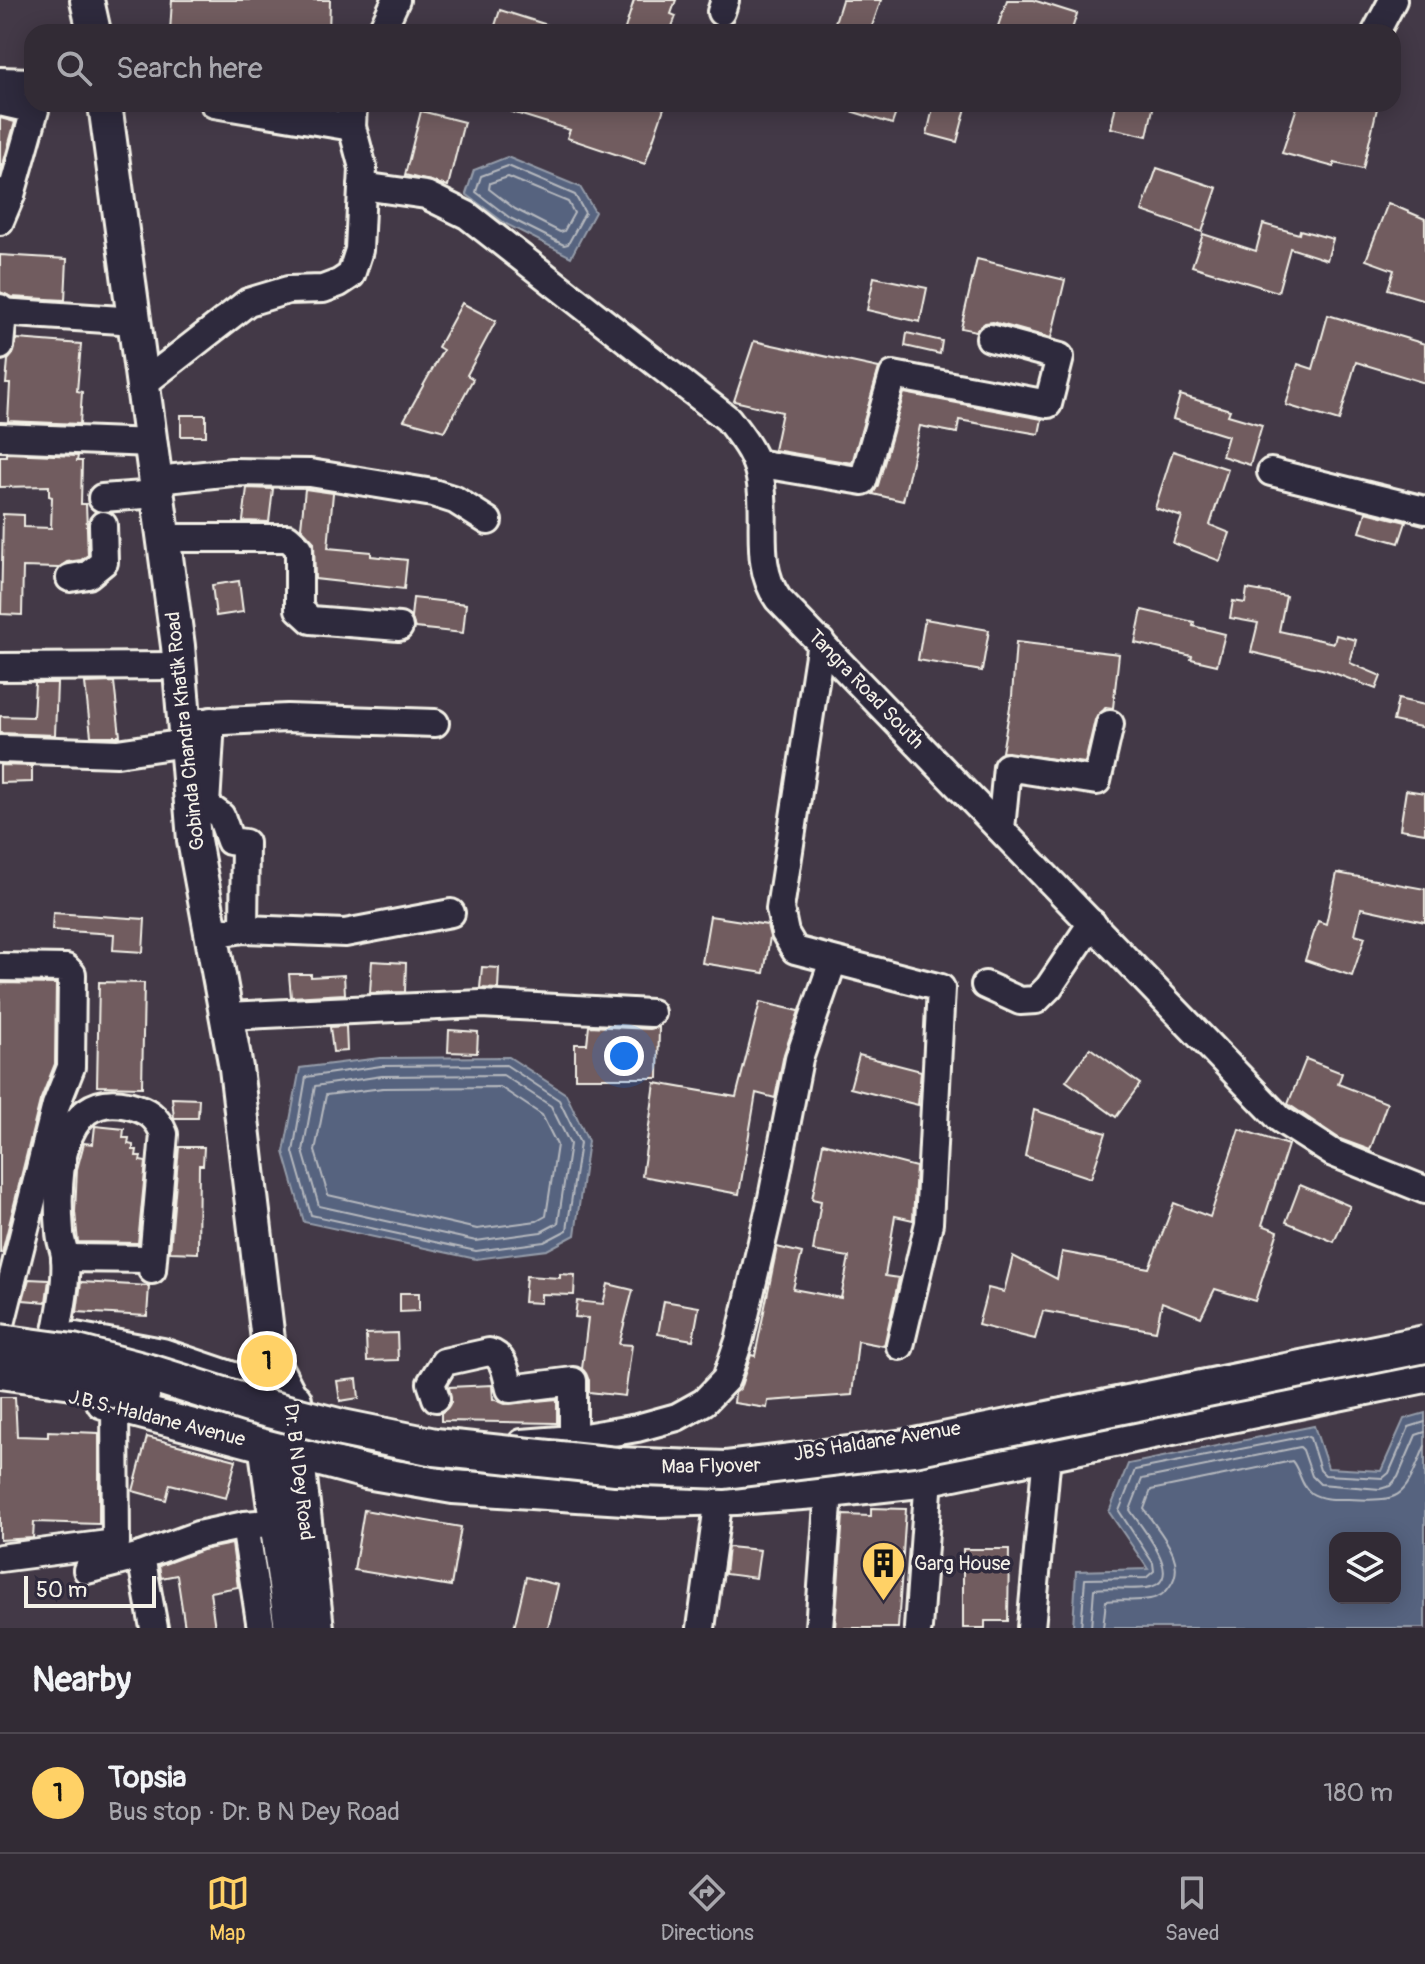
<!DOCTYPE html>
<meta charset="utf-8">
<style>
body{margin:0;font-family:Pangolin,sans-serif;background:#3d3741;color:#f1f3f6}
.controls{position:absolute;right:24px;bottom:24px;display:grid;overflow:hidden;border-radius:16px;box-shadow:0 4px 20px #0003}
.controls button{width:72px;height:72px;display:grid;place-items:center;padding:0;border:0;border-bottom:2px solid #4d4750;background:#322b35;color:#f1f3f6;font:40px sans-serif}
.scale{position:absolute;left:24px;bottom:20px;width:132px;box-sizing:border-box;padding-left:8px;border:4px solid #f4f1e8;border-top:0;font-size:22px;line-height:28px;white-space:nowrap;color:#f4f1e8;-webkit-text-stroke:6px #2f2a3d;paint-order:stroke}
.you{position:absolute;left:624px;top:1056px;width:28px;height:28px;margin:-20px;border:6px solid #fff;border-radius:50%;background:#1a73e8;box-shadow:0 0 0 12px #1a73e833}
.badge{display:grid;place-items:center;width:52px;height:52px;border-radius:50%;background:#ffd166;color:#111;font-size:26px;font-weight:700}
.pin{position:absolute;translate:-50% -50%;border:4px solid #fff;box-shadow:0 2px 8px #0006}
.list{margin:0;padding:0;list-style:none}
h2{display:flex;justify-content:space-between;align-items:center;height:104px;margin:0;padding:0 32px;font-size:34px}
h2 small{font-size:26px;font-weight:400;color:#a8a7ad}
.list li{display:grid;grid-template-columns:52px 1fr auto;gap:24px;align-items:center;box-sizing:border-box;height:120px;padding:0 32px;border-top:2px solid #4d4750}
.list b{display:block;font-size:30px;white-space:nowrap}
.list p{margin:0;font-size:26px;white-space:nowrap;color:#a8a7ad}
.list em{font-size:26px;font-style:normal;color:#a8a7ad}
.icon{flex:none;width:44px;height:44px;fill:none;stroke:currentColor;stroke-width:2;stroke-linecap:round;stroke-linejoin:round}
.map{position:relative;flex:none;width:1425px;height:1628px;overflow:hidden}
.search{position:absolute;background:#322b35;box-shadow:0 4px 20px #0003;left:24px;right:24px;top:24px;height:88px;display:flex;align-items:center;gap:20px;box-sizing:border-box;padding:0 28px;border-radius:24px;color:#a8a7ad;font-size:30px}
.sheet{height:224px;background:#322b35}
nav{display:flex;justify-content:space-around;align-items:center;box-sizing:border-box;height:112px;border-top:2px solid #4d4750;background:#322b35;font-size:22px;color:#a8a7ad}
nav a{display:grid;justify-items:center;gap:4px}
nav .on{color:#ffd166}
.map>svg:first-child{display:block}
.water{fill:#56637f;stroke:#959ca9;stroke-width:2;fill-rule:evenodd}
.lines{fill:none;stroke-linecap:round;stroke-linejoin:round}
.shore{stroke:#b5b8be;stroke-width:2}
.building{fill:#715c5e;stroke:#f4f1e8;stroke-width:2}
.minor-casing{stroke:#f4f1e8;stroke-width:32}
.major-casing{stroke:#f4f1e8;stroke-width:38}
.minor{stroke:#2f2a3d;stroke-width:26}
.major{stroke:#2f2a3d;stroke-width:32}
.highway-bridge-casing{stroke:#f4f1e8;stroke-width:42;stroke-linecap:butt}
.highway-bridge{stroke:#2f2a3d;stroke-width:36}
.labels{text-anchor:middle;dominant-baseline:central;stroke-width:7;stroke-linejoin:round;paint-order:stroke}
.street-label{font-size:20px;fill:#f4f1e8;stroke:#2f2a3d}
.poi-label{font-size:20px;fill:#f4f1e8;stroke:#2f2a3d;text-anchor:start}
</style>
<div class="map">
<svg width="1425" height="1628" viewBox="0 0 1425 1628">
<rect width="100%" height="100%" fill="#433947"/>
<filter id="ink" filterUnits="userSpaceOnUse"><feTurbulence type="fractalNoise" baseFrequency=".0125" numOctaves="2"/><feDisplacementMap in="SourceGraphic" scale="16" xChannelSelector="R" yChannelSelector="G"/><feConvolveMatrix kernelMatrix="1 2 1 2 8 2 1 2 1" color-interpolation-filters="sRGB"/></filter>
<g filter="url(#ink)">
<g class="water">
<path d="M507,157L580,187L595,212L571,257L506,224L466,194L474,170Z"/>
<path d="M509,1057L566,1094L588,1141L575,1235L547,1250L476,1259L304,1222L284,1152L300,1068L380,1058Z"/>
<path d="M1425,1413V1628H1073L1076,1571L1148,1569L1109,1512L1128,1464L1314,1426L1328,1468L1381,1471L1404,1419ZM1395,1538V1598H1335V1538Z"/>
</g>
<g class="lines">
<g class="shore">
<path d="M508,166L575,195L585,213L568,244L564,245L510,218L476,192L481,176Z"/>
<path d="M508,177L568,202L574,213L564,231L560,232L515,209L489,189L490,183Z"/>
<path d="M381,1066L506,1065L559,1100L580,1143L567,1230L544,1242L476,1251L311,1215L293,1152L306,1077Z"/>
<path d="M382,1076L503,1075L551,1106L570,1144L558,1223L541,1232L476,1241L319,1206L303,1151L315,1086Z"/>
<path d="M500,1087L542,1115L557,1145L546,1216L537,1221L477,1229L328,1195L315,1151L326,1095L383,1088Z"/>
<path d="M1081,1628L1085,1579L1146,1578L1154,1571L1153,1563L1119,1511L1135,1470L1306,1436L1310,1438L1320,1470L1325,1475L1383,1478L1389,1473L1409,1427L1425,1422"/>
<path d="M1091,1628L1094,1589C1111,1587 1129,1590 1146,1588C1190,1582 1140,1526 1130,1510L1142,1479L1300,1447L1303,1450L1312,1476L1320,1484L1380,1489L1390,1486L1398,1477L1416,1435L1425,1432"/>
<path d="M1103,1628L1106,1601C1120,1599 1135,1602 1150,1599C1158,1598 1166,1593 1170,1586C1189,1560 1157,1530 1144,1509L1151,1490L1292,1461C1300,1470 1300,1485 1311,1493C1322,1500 1336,1499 1348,1499C1406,1502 1403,1497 1425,1446"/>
</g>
</g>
<g class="building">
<path d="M172,0H330L329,32H170Z"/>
<path d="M634,0H676L671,14L676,16L670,32H624Z"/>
<path d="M842,0H881L870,32H832Z"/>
<path d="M1007,0H1033L1077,14L1071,32H996Z"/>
<path d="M500,10L560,29L559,32H493Z"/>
<path d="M497,104H651L664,108L645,164L567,138L570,130L496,107Z"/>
<path d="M839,104H899L892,124L838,107Z"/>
<path d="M934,104H967L957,142L927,134Z"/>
<path d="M1116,104H1154L1147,136L1111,128Z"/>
<path d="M1298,104H1378L1363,169L1334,163V167L1282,153Z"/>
<path d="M421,111L464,122L448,186L405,175Z"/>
<path d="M0,118L15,122L0,175Z"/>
<path d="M1157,168L1217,188L1202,232L1142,211Z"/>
<path d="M1388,203L1425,219V300L1388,289L1394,270L1366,260Z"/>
<path d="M1263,224L1299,234L1300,230L1333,239L1327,260L1290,248L1278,292L1192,266L1203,234L1256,251Z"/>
<path d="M0,255L67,259L65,300L11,297L0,292Z"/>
<path d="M977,259L1065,280L1051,338L993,322L985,323L976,331L961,328Z"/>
<path d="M874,277L927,288L920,322L867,310Z"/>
<path d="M462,303L496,321L467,375L473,379L445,431L404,420L443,350L438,347Z"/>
<path d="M1328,315L1425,344V383L1356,362L1339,421L1286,405L1298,364L1313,369Z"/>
<path d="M907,333L942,341L940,354L905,346Z"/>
<path d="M17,339L81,344L77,391L82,392L80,424L8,421L10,384H6L8,360L13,354Z"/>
<path d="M754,341L879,368L852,463L774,450L782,412L734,401Z"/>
<path d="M904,393L1042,419L1039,434L959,420L957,433L920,426L903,501L873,494L878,485Z"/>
<path d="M1180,395L1230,410L1228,415L1262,425L1250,465L1222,456L1228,436L1173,419Z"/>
<rect x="181" y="415" width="25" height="21"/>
<path d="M1173,451L1228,469L1210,525L1230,533L1220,561L1173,543L1182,517L1155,508Z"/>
<path d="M6,453L78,456L77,461H82L81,504H86L88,555L81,560L67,562L58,568L23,567L22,615L1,614L3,514L24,515V527L51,528L52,497L49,496V486L0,487V456H6Z"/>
<path d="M247,488L273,489L269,522L243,521Z"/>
<path d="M305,489L333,493L328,548L371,552V556L407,560L404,589L315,579L314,542L301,528Z"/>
<path d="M1366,512L1406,522L1399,543L1360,532Z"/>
<path d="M239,581L243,612L216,616L212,585Z"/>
<path d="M1247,589L1286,596L1279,631L1334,643L1336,635L1356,640L1350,663L1381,676L1376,689L1326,670L1251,652L1258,623L1230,618L1233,601L1245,603Z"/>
<path d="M413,598L466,604L463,633L415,628L411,617Z"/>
<path d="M1142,610L1194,622L1193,626L1225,634L1217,665L1191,659L1192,656L1135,643Z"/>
<path d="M925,619L989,630L982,671L918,660Z"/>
<path d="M1016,642L1119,654L1113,708L1106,707L1095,720L1085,763L1002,752L1012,696Z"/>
<path d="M114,682L120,736H91L85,683Z"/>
<path d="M35,683H57L55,735L0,733V716L33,717Z"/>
<path d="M1398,699L1425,705V728L1393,721Z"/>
<path d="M0,765L32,766V782L0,783Z"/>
<path d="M1406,790L1425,793V833L1400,829Z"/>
<path d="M1337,873L1425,889V922L1361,908L1355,934L1365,937L1352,976L1305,960L1318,921L1326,924Z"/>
<path d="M53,913L145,919L143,952L113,950L114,934L52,930Z"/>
<path d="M710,916L767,925L770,937L764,973L702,963Z"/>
<path d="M372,961L406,963L405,992L370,993Z"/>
<path d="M482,967L499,968L498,989L480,988Z"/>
<path d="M289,974H311V977L344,975L345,994L291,997Z"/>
<path d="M99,982L144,983L142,1087L97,1086Z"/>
<path d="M0,983L56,984L55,1064L40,1101L2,1253H0Z"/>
<path d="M760,1002L799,1011L784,1054L775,1098L756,1093L739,1194L642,1176L655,1083L736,1097Z"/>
<path d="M346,1026L347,1051L333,1052L330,1027Z"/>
<path d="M589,1026L650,1029L659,1027L658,1078H575V1044H587Z"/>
<path d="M449,1030L478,1032L477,1053L448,1052Z"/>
<path d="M1090,1048L1140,1084L1116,1117L1066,1081Z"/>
<path d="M859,1055L921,1071L918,1105L850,1088Z"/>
<path d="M1306,1059L1342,1073L1338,1084L1387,1103L1370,1150L1340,1139L1288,1104Z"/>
<path d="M172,1098L199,1099L198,1118H174Z"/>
<path d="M1034,1110L1106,1133L1091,1178L1025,1156Z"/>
<path d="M95,1126L124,1129L123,1138H129L128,1144L133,1145V1150H137L136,1156H141L140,1161L146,1162L138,1243L78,1242L75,1212L77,1169L84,1143L93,1144Z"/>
<path d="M1239,1129L1288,1145L1262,1225L1278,1231L1255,1301L1215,1289L1201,1317L1162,1302L1156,1331L1043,1311L1035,1339L978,1325L988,1288L1004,1292L1013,1256L1057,1279L1062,1252L1149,1268L1174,1203L1210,1217Z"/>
<path d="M823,1143L916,1167L913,1220L895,1216L885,1276L899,1278L884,1346L858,1341L852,1395L768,1401L767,1408L734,1403L735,1393L740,1389L751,1355L755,1356L777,1247L802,1253L793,1289L841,1298L849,1257L813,1251L821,1201L812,1199Z"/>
<path d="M179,1147H204L203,1165H199L198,1253L170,1252Z"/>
<path d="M1300,1185L1350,1206L1334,1242L1286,1222Z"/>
<path d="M560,1274L575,1275L574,1295L541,1294V1303L524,1302L526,1276L560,1278Z"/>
<path d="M29,1279L49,1280L46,1302L23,1300Z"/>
<path d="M81,1282L149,1286L147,1316L77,1312Z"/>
<path d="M608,1284L633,1290L619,1344L632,1345L625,1396L589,1392V1380L582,1369L588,1318L575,1317L577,1301L603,1304Z"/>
<path d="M400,1293H419V1311L400,1312Z"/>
<path d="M664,1301L699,1307L693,1340L658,1334Z"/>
<path d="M397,1333L398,1360L367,1361L366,1334Z"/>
<path d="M357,1379L359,1398L340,1401L337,1381Z"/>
<path d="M492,1385L493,1399L505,1404L557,1399V1423L441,1421V1413L451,1402L449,1387Z"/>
<path d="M0,1397H15L17,1436L48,1437V1431L99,1433V1524L34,1522L33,1538L0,1540Z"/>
<path d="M147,1437L236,1460L226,1498L170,1484L166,1500L133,1491Z"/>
<path d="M871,1508L906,1509L898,1628H835L843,1515L871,1516Z"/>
<path d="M364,1510L461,1527L451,1586L354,1570Z"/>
<path d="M232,1544L238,1587L210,1592L215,1628H185L177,1575L161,1578L159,1566L202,1550Z"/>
<path d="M728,1547L760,1550L756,1578L725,1574Z"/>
<path d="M963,1549H1009L1008,1621H985V1628H963Z"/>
<path d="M526,1577L558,1585L548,1628H514Z"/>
</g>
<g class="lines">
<defs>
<g id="minor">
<path d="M721,12L725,0"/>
<path d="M381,32L396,0"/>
<path d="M1376,32L1393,0"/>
<path d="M0,81L32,82"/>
<path d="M0,102L35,110L11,195"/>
<path d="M214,104L352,127L353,104"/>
<path d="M362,186L426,195L467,215L728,419C742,438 756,454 760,478C768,518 753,564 778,599L1280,1119L1333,1153L1425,1190"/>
<path d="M0,192L11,195L0,221"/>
<path d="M0,308L3,312L0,346"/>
<path d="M0,312L136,321"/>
<path d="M144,383L248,302L288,290L323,289L339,283L351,275L359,250L363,168L352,127"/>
<path d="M0,437L152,443"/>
<path d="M756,463L863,481L893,375L1048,404L1060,357L990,338"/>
<path d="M1271,472L1425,510"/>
<path d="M157,480L232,472L310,473L433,493L455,500L488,521"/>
<path d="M102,498L158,494"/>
<path d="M164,538H288L299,548V609L311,620L399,627"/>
<path d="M70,578L88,575L104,562L103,525"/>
<path d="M821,642L780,909L785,933L795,950L941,988L929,1223L900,1346"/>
<path d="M0,667L179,666"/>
<path d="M211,721L206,805L221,816L230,841L245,843L244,929"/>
<path d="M184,723L287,718L435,723"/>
<path d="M0,749L117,753L186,743"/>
<path d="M1001,829L1007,767L1097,781L1110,724"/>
<path d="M212,934L244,929L345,933L451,913"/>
<path d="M0,967L66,968L72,974L71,1067L56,1105L0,1328"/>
<path d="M985,985L1020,1001L1036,1000L1049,987L1092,923"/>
<path d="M226,1016L481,1004L651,1013"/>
<path d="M65,1258L152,1259"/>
<path d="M56,1336C61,1311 67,1282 65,1256C64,1248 60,1240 60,1232C56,1184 57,1089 128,1105C147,1110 157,1116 164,1134L152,1270"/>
<path d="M436,1398L431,1383L444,1362L489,1352C505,1356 506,1374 510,1389L573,1381V1439"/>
<path d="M522,1443L573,1439L637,1428L677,1417L704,1402L726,1379L739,1341L771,1203L799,1059L833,961"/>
<path d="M245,1525L261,1628"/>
<path d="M0,1558L116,1543L115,1404"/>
<path d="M87,1570L141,1556"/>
<path d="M154,1628L141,1556L198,1535L245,1525L295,1521"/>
<path d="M701,1628L719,1498"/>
<path d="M819,1628L829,1491"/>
<path d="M918,1628L929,1477"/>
<path d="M1031,1628L1047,1454"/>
</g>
<g id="major">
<path d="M87,0L94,32"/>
<path d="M105,104L178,646L194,840L236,1068L270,1357L291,1398L317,1628"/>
<path d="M75,1339L162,1355L295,1400"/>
<path d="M103,1402L366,1472L453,1487L655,1500L736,1498L829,1491L910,1482L1425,1376"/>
<path d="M263,1429L291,1628"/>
</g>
</defs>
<use href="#minor" class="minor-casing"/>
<use href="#major" class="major-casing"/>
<use href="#minor" class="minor"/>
<use href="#major" class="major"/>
<defs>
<g id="highway-bridge">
<path d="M0,1343L73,1353L153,1374L249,1404L342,1428L435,1447L616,1466L725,1470L914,1447L1425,1344"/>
<path d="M0,1370L73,1380L141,1395"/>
</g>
</defs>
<use href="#highway-bridge" class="highway-bridge-casing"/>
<use href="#highway-bridge" class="highway-bridge"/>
</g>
</g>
<defs>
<symbol id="building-pin" viewBox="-11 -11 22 30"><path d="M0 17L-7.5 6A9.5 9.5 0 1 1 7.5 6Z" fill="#ffd166" stroke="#2f2a3d"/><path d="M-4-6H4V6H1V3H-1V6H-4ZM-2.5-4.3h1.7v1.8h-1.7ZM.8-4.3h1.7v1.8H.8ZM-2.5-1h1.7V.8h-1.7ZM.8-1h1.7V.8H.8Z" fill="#111"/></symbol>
</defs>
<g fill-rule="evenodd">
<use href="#building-pin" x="858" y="1538" width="51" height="69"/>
</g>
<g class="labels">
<g class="street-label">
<text transform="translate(866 689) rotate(46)">Tangra Road South</text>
<text transform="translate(185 731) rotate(-96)">Gobinda Chandra Khatik Road</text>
<text transform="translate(157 1418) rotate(14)">J.B.S. Haldane Avenue</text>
<text transform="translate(877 1441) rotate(-9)">JBS Haldane Avenue</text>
<text transform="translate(711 1466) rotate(-1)">Maa Flyover</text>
<text transform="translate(299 1472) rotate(83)">Dr. B N Dey Road</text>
</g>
<g class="poi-label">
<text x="914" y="1563">Garg House</text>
</g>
</g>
</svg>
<div class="controls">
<button><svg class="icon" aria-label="layers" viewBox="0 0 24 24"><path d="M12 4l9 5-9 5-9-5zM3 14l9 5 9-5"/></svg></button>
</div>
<div class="scale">50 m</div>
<div class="you"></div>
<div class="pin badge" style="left:267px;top:1361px">1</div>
<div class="search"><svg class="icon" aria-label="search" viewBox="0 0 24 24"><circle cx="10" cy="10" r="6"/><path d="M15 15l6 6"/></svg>Search here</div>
</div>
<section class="sheet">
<h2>Nearby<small></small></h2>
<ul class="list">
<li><span class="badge">1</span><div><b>Topsia</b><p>Bus stop · Dr. B N Dey Road</p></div><em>180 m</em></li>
</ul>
</section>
<nav>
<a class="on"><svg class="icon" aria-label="map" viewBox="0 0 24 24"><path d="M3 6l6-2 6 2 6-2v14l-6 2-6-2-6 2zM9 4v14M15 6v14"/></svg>Map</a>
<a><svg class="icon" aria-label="directions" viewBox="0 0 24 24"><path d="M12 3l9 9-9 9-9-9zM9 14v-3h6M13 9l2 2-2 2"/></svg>Directions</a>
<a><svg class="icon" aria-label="saved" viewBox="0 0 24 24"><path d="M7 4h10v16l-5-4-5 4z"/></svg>Saved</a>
</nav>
